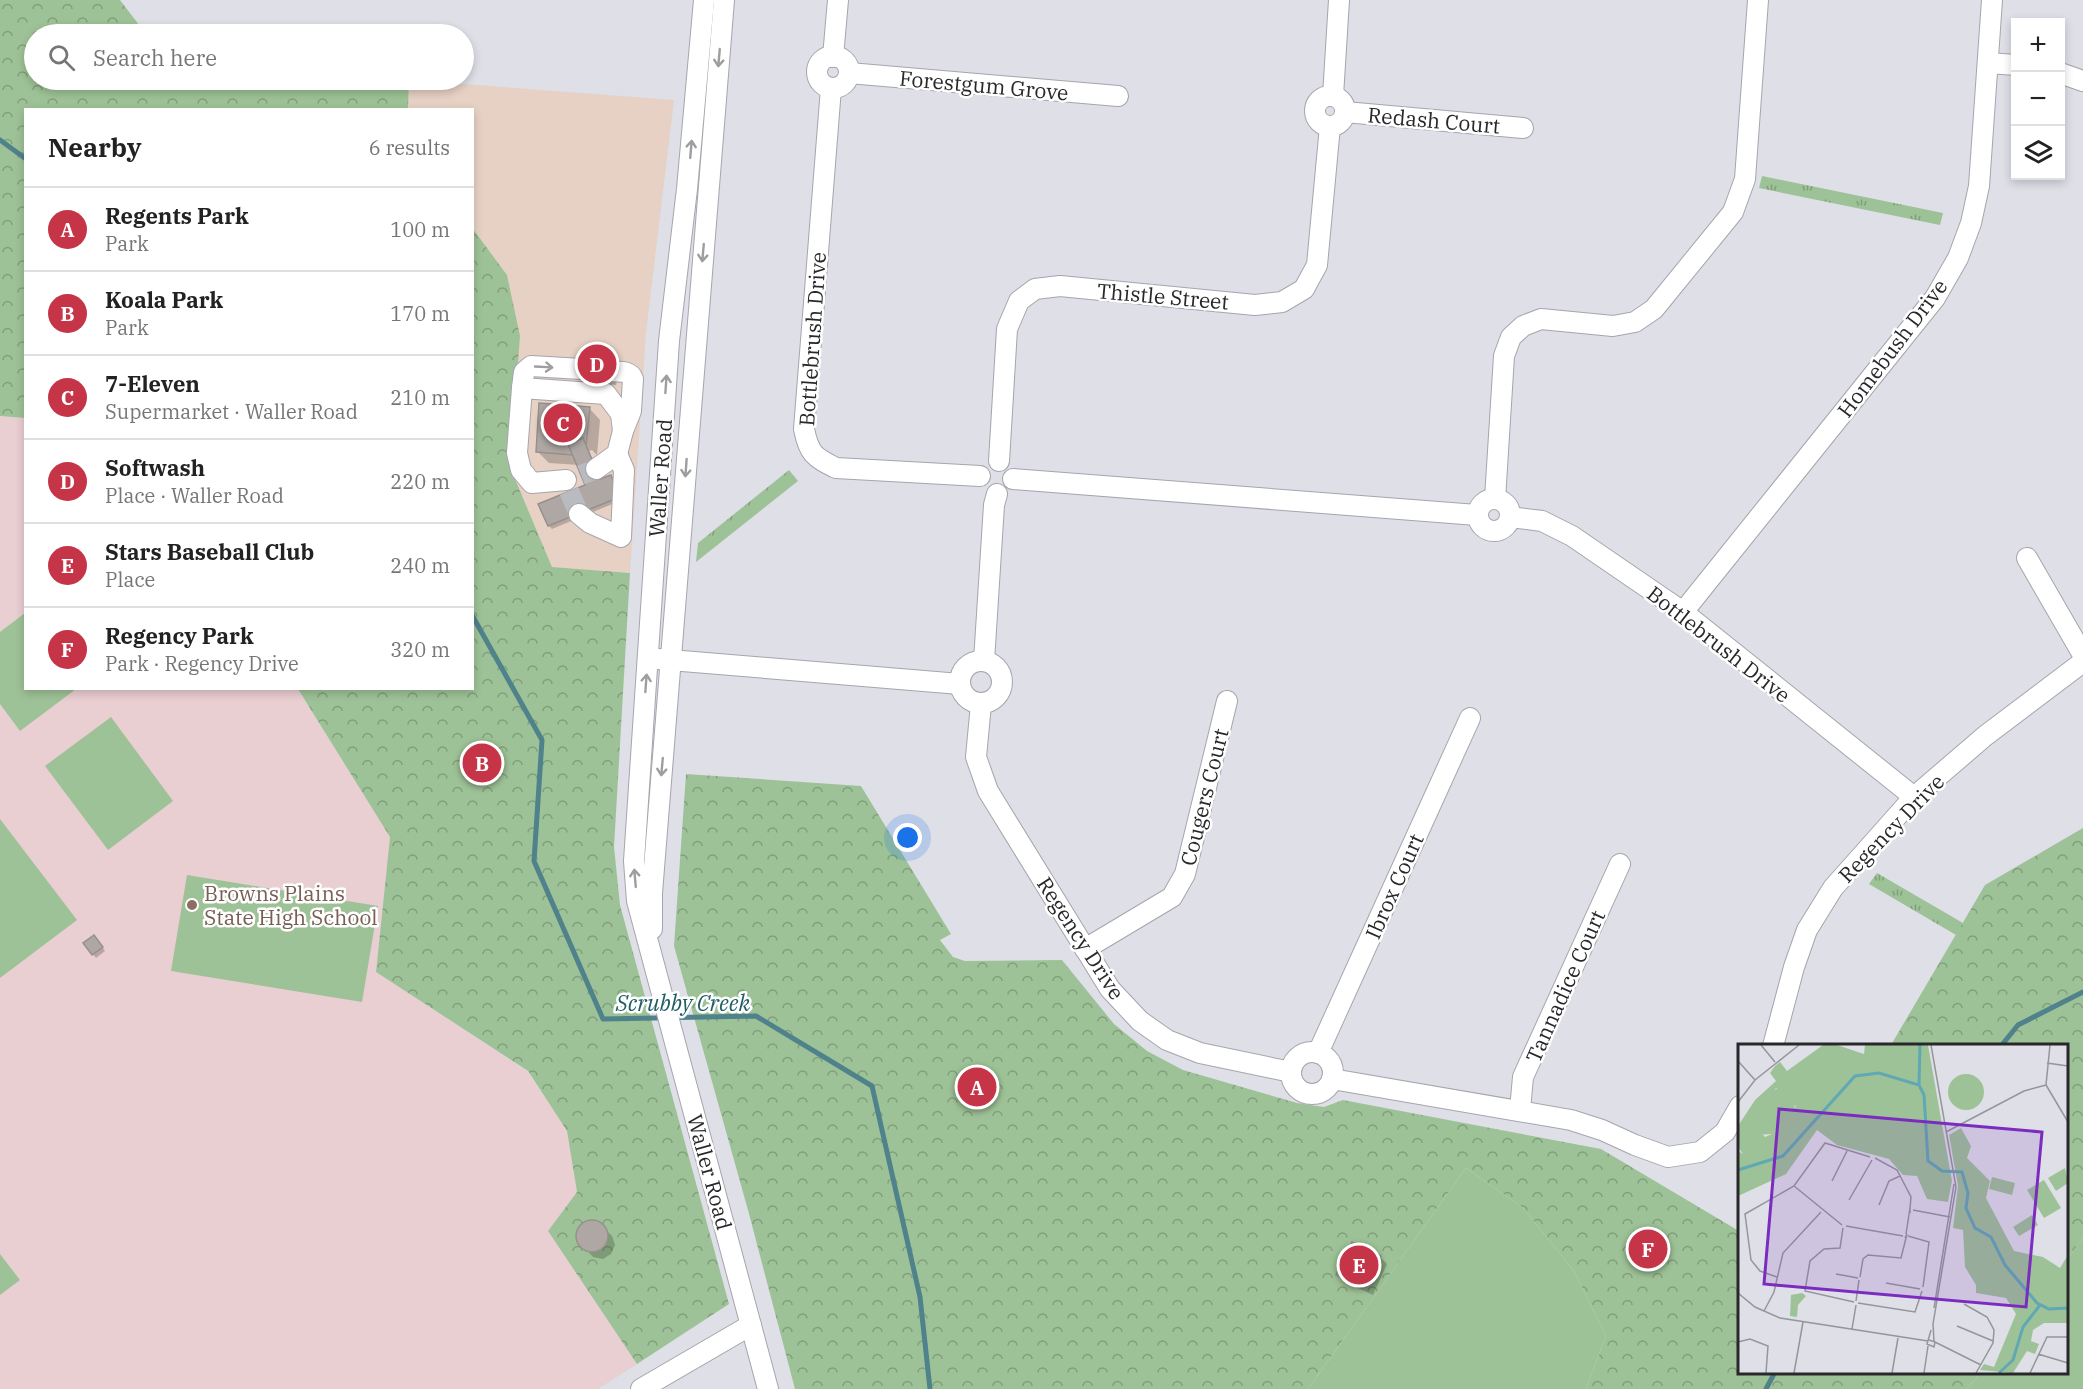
<!DOCTYPE html>
<meta charset="utf-8">
<style>
body{margin:0;font-family:"IBM Plex Serif",serif;background:#f2f2f2;color:#222}
.controls{position:absolute;right:18px;top:18px;display:grid;overflow:hidden;border-radius:0px;box-shadow:0 3px 9px #0003}
.controls button{width:54px;height:54px;display:grid;place-items:center;padding:0;border:0;border-bottom:2px solid #e0e0e0;background:#fff;color:#222;font:30px sans-serif}
.you{position:absolute;left:908px;top:838px;width:21px;height:21px;margin:-15px;border:4px solid #fff;border-radius:50%;background:#1a73e8;box-shadow:0 0 0 9px #1a73e833}
.badge{display:grid;place-items:center;width:39px;height:39px;border-radius:50%;background:#c53547;color:#fff;font-size:20px;font-weight:700}
.pin{position:absolute;translate:-50% -50%;border:3px solid #fff;box-shadow:0 2px 6px #0006}
.list{margin:0;padding:0;list-style:none}
h2{display:flex;justify-content:space-between;align-items:center;height:78px;margin:0;padding:0 24px;font-size:26px}
h2 small{font-size:20px;font-weight:400;color:#767676}
.list li{display:grid;grid-template-columns:39px 1fr auto;gap:18px;align-items:center;box-sizing:border-box;height:84px;padding:0 24px;border-top:2px solid #e0e0e0}
.list b{display:block;font-size:22px;white-space:nowrap}
.list p{margin:0;font-size:20px;white-space:nowrap;color:#767676}
.list em{font-size:20px;font-style:normal;color:#767676}
.icon{flex:none;width:33px;height:33px;fill:none;stroke:currentColor;stroke-width:2;stroke-linecap:round;stroke-linejoin:round}
.map{position:relative;flex:none;width:2083px;height:1389px;overflow:hidden}
.search{position:absolute;background:#fff;box-shadow:0 3px 9px #0003;left:24px;top:24px;width:450px;height:66px;display:flex;align-items:center;gap:15px;box-sizing:border-box;padding:0 21px;border-radius:33px;color:#767676;font-size:22px}
.panel{position:absolute;background:#fff;box-shadow:0 3px 9px #0003;left:24px;top:108px;width:450px;height:582px;border-radius:0px}
.map>svg:first-child{display:block}
.commercial{fill:#e7d1c5}
.education{fill:#e9ced2}
.grass{fill:url(#grass-tufts)}
.park{fill:url(#park-crowns);fill-rule:evenodd}
.garden{fill:#9ec297}
.shadow{fill:#0003}
.lines{fill:none;stroke-linecap:round;stroke-linejoin:round}
.stream{stroke:#4f828b;stroke-width:5}
.building{fill:#aea7a3;stroke:#97908c;stroke-width:1.5}
.minor-tunnel{stroke:#babac1;stroke-width:20;stroke-dasharray:20 10;stroke-linecap:butt}
.minor-casing{stroke:#a5a5ad;stroke-width:22}
.minor{stroke:#fff;stroke-width:20}
.oneway{stroke:#9e9ea0}
.education-dot{fill:#8d6e63;stroke:#fff;stroke-width:2}
.labels{text-anchor:middle;dominant-baseline:central;stroke-width:5;stroke-linejoin:round;paint-order:stroke}
.street-label{font-size:21px;fill:#28282b;stroke:#fff}
.education-label{font-size:21px;fill:#785e54;stroke:#fff;text-anchor:start}
.water-label{font-size:22px;font-style:italic;fill:#1f5d65;stroke:#fff}
.inset-river{fill:none;stroke:#60a8b4;stroke-width:3}
.inset-road{fill:none;stroke:#95969c;stroke-width:1.5}
.view{fill:#7b2cbf;fill-opacity:0.15;stroke:#7b2cbf;stroke-width:3}
.inset-edge{fill:none;stroke:#28282b;stroke-width:3}
</style>
<div class="map">
<svg width="2083" height="1389" viewBox="0 0 2083 1389">
<defs>
<pattern id="grass-tufts" width="24" height="20" patternUnits="userSpaceOnUse" patternTransform="scale(1.5)"><rect width="24" height="20" fill="#9ec297"/><path d="M3 7l-1-3M5 7V3M7 7l1-3M15 17l-1-3M17 17v-4M19 17l1-3" fill="none" stroke="#819e7b"/></pattern>
<pattern id="park-crowns" width="20" height="18" patternUnits="userSpaceOnUse" patternTransform="scale(1.5)"><rect width="20" height="18" fill="#9ec297"/><path d="M2 6a3 3 0 1 1 6 0M12 15a3 3 0 1 1 6 0" fill="none" stroke="#819e7b"/></pattern>
</defs>
<rect width="100%" height="100%" fill="#dedfe7"/>
<path class="commercial" d="M409,80L674,100L646,333L630,573L552,568L515,479L511,456L507,275L473,229L472,110H408Z"/>
<path class="education" d="M0,416L25,418L26,688L298,689L390,837L376,972L527,1071L567,1131L577,1192L548,1231L637,1364L598,1389H0Z"/>
<g class="grass">
<path d="M1762,176L1943,213L1940,225L1759,188Z"/>
<path d="M789,470L798,481L696,562L698,543Z"/>
<path d="M1877,873L1963,923L1956,935L1869,884Z"/>
</g>
<g class="park">
<path d="M0,0H120L146,34H34V80H409L408,109L26,110L25,418L0,416Z"/>
<path d="M473,229L507,275L520,336L511,456L515,479L552,567L630,573L614,847L620,905L729,1304L637,1364L548,1231L577,1192L567,1131L528,1071L376,972L390,837L298,689L472,688Z"/>
<path d="M686,774L861,786L951,934L940,940L953,957L965,961L1062,960L1114,1024L1147,1051L1183,1070L1297,1103L1324,1107L1343,1100L1601,1149L1739,1231L1740,1372L1980,1373L1967,1389H1586L1606,1336L1574,1271L1523,1208L1466,1168L1308,1389H795L748,1210L674,946ZM1352,1242L1381,1256L1365,1289L1336,1275Z"/>
<path d="M2083,828V1238L2067,1259L2066,1046L1891,1045L1985,885Z"/>
</g>
<g class="garden">
<path d="M25,613L26,688L76,689L20,731L0,704V632Z"/>
<path d="M111,717L173,801L108,850L45,766Z"/>
<path d="M0,819L77,920L0,978Z"/>
<path d="M187,875L378,906L362,1002L171,971Z"/>
<path d="M1466,1168L1523,1208L1574,1271L1606,1336L1586,1389H1308Z"/>
<path d="M2083,1238V1389H1967L1980,1373L2066,1372L2067,1259Z"/>
<path d="M0,1254L20,1280L0,1295Z"/>
</g>
<g class="shadow">
<path d="M611,359L618,367L616,385L590,383L583,375Z"/>
<path d="M589,408L600,420L597,455L592,450L589,451L601,480L610,477L622,500L552,529L549,526L587,486L579,465L549,463L537,451Z"/>
<path d="M97,940L105,951L96,958L85,944Z"/>
<path d="M592,1222L601,1225L612,1236L615,1245L611,1254L603,1259L593,1257L578,1241L580,1228Z"/>
<path d="M1380,1257L1387,1264L1373,1295L1345,1282L1338,1275Z"/>
</g>
<g class="lines">
<g class="stream">
<path d="M0,140L26,159"/>
<path d="M472,615L542,740L534,861L603,1019L756,1016L872,1086L920,1297L930,1389"/>
<path d="M2001,1046L2018,1025L2083,992"/>
<path d="M1766,1389L1775,1372"/>
</g>
</g>
<g class="building">
<path d="M583,356L611,358L609,379L581,376Z"/>
<path d="M539,403L590,407L586,446L583,438L568,444L573,455L536,452Z"/>
<path d="M583,438L600,479L611,475L620,497L548,526L538,504L585,485L568,444Z"/>
<path d="M94,935L103,947L92,955L83,943Z"/>
<circle cx="592" cy="1236" r="16"/>
<path d="M1352,1242L1381,1256L1365,1289L1336,1275Z"/>
</g>
<g class="lines">
<g class="minor-tunnel">
<path d="M582,369L610,371"/>
<path d="M581,475L596,469"/>
<path d="M569,491L579,514"/>
</g>
<defs>
<g id="minor">
<path d="M704,0L687,189L669,341L634,861L637,901L768,1389"/>
<circle cx="833" cy="72" r="16"/>
<path d="M833,57L838,0"/>
<path d="M1988,63L2016,65"/>
<path d="M849,73L1118,96"/>
<path d="M2060,73L2083,81"/>
<path d="M831,88L804,429C809,454 814,457 836,468L980,476"/>
<path d="M1333,96L1339,0"/>
<circle cx="1330" cy="111" r="15"/>
<path d="M1345,112L1523,128"/>
<path d="M522,388L524,372L531,366L582,369"/>
<path d="M999,461L1007,329L1019,301L1035,289L1060,286L1255,305L1282,302L1304,289L1317,265L1330,126"/>
<path d="M596,469L617,454L623,431L631,411L633,379C630,370 618,372 610,371"/>
<path d="M1013,479L1477,515"/>
<path d="M566,480L532,483L521,470L517,453L522,388L606,394L621,414L623,431"/>
<circle cx="1494" cy="515" r="16"/>
<path d="M1495,499L1504,356L1511,337L1523,326L1541,319L1613,326L1635,322L1654,309L1733,212L1745,179L1758,0"/>
<path d="M579,514L590,523L621,537L624,470L617,454"/>
<path d="M1510,517L1542,521L1572,536L1683,612L1914,797"/>
<path d="M2027,558L2083,655"/>
<path d="M1683,612L1935,298L1958,258L1971,223L1979,186L1992,0"/>
<path d="M658,659L960,684"/>
<circle cx="981" cy="682" r="21"/>
<path d="M984,661L994,505L997,494"/>
<path d="M981,704L976,757L988,791L1110,989L1140,1021L1167,1040L1200,1053L1291,1072"/>
<path d="M652,929V893L724,0"/>
<path d="M1085,949L1172,897L1185,874L1227,701"/>
<path d="M1773,1046L1794,967L1807,930L1833,888L1914,797L1985,736L2083,662"/>
<circle cx="1312" cy="1073" r="21"/>
<path d="M1318,1053L1470,718"/>
<path d="M1332,1079L1571,1120L1602,1130L1635,1145L1668,1157L1700,1152L1725,1132L1740,1106"/>
<path d="M1520,1110L1523,1077L1620,864"/>
<path d="M641,1389L751,1325"/>
</g>
</defs>
<use href="#minor" class="minor-casing"/>
<use href="#minor" class="minor"/>
</g>
<defs><path id="oneway-shaft" d="M-6 0H5M1.5-3L5.5 0L1.5 3" fill="none" stroke-width="1.6" stroke-linecap="round" stroke-linejoin="round" transform="scale(1.5)"/></defs>
<g class="oneway">
<use href="#oneway-shaft" transform="translate(719 58) rotate(95)"/>
<use href="#oneway-shaft" transform="translate(691 149) rotate(-85)"/>
<use href="#oneway-shaft" transform="translate(703 253) rotate(95)"/>
<use href="#oneway-shaft" transform="translate(544 367) rotate(3)"/>
<use href="#oneway-shaft" transform="translate(666 384) rotate(-86)"/>
<use href="#oneway-shaft" transform="translate(686 468) rotate(94)"/>
<use href="#oneway-shaft" transform="translate(646 683) rotate(-86)"/>
<use href="#oneway-shaft" transform="translate(662 767) rotate(95)"/>
<use href="#oneway-shaft" transform="translate(635 878) rotate(-95)"/>
</g>
<circle class="education-dot" cx="192" cy="905" r="6"/>
<g class="labels">
<g class="street-label">
<text transform="translate(984 85) rotate(5)">Forestgum Grove</text>
<text transform="translate(1434 120) rotate(5)">Redash Court</text>
<text transform="translate(1163 296) rotate(5)">Thistle Street</text>
<text transform="translate(812 339) rotate(-86)">Bottlebrush Drive</text>
<text transform="translate(1892 348) rotate(-53)">Homebush Drive</text>
<text transform="translate(660 478) rotate(-86)">Waller Road</text>
<text transform="translate(1719 644) rotate(38)">Bottlebrush Drive</text>
<text transform="translate(1204 797) rotate(-76)">Cougers Court</text>
<text transform="translate(1891 828) rotate(-46)">Regency Drive</text>
<text transform="translate(1394 886) rotate(-66)">Ibrox Court</text>
<text transform="translate(1081 938) rotate(57)">Regency Drive</text>
<text transform="translate(1565 986) rotate(-66)">Tannadice Court</text>
<text transform="translate(710 1172) rotate(75)">Waller Road</text>
</g>
<g class="education-label">
<text x="204" y="893">Browns Plains<tspan x="204" dy="24">State High School</tspan></text>
</g>
<g class="water-label">
<text x="683" y="1002">Scrubby Creek</text>
</g>
</g>
<g transform="translate(1738 1044)">
<rect width="330" height="330" fill="#dedfe7"/>
<path d="M85,1H99L126,10L127,1H190L214,137L210,158L189,155L179,132L165,131L151,115L99,101L79,86L48,130L0,152V107L5,110L0,103V82L17,56L38,37L32,29L37,22L42,18L49,27ZM38,44L58,62L34,90L27,93L11,75ZM223,84L233,102L229,114L252,137L248,154L276,207L305,213L322,224L330,211V279H306L295,286L293,297L301,300L297,310L289,307L275,329L242,326L246,320L256,323L278,270L268,254L238,249V241L227,223L225,186L215,184L220,142L211,91ZM64,249L68,252L60,261L59,273L52,272L53,251Z" fill="#9ec297" fill-rule="evenodd"/>
<path d="M210 48a18 18 0 1 1 36 0a18 18 0 1 1-36 0ZM49,43L58,53L56,66L34,90L18,91L10,80L12,71L34,46ZM112,54L140,73L116,100L101,77ZM327,124L330,139L318,147L310,134ZM254,133L277,139L274,151L251,145ZM306,136L323,164L306,174L289,146ZM294,171L300,181L281,192L275,183Z" fill="#9ec297"/>
<path class="inset-river" d="M181,41L182,1M0,126L45,112L117,32L141,29L181,41L186,51L190,117L204,127L224,128L230,149L228,164L237,184L253,193L267,221L299,259L311,265L330,264M261,329L275,316L285,283L302,261"/>
<path class="inset-road" d="M23,1L37,18M193,1L218,143L195,280L196,297M312,1L308,41L330,78M0,17L17,36M309,19L330,22M0,58L17,36L61,1M208,88L286,47L308,41M137,114L159,126L173,153L172,164M94,137L109,107M56,142L104,181M111,156L134,116M141,161L151,137L162,132M175,166L212,173M108,182L165,192M105,184L102,204L86,205L72,217L67,247L116,258M168,190L172,164V169M170,192L191,198L185,243M98,230L120,234M39,233L22,227L13,216L7,170L56,142L87,99L132,113M122,233L125,215L130,211L163,214L169,190L167,194M148,239L182,245M0,249L17,263L42,274L190,297M118,257L121,236M120,259L177,268L184,247M226,260L249,273L256,286L255,299L238,329M196,264L216,140M26,267L36,248L45,209L83,168M219,282L255,297M114,285L118,261M191,296L197,298L196,303L189,300L193,286M0,298L12,295L30,302L28,329M197,298L243,321M300,310L330,319M56,329L65,278M154,329L160,294M186,329L190,302M292,329L309,293H330"/>
<path class="view" d="M41,65L304,88L288,263L26,240Z"/>
<rect width="330" height="330" class="inset-edge"/>
</g>
</svg>
<div class="controls">
<button>+</button>
<button>−</button>
<button><svg class="icon" aria-label="layers" viewBox="0 0 24 24"><path d="M12 4l9 5-9 5-9-5zM3 14l9 5 9-5"/></svg></button>
</div>
<div class="you"></div>
<div class="pin badge" style="left:977px;top:1087px">A</div>
<div class="pin badge" style="left:482px;top:763px">B</div>
<div class="pin badge" style="left:563px;top:423px">C</div>
<div class="pin badge" style="left:597px;top:364px">D</div>
<div class="pin badge" style="left:1359px;top:1265px">E</div>
<div class="pin badge" style="left:1648px;top:1249px">F</div>
<div class="search"><svg class="icon" aria-label="search" viewBox="0 0 24 24"><circle cx="10" cy="10" r="6"/><path d="M15 15l6 6"/></svg>Search here</div>
<section class="panel">
<h2>Nearby<small>6 results</small></h2>
<ul class="list">
<li><span class="badge">A</span><div><b>Regents Park</b><p>Park</p></div><em>100 m</em></li>
<li><span class="badge">B</span><div><b>Koala Park</b><p>Park</p></div><em>170 m</em></li>
<li><span class="badge">C</span><div><b>7-Eleven</b><p>Supermarket · Waller Road</p></div><em>210 m</em></li>
<li><span class="badge">D</span><div><b>Softwash</b><p>Place · Waller Road</p></div><em>220 m</em></li>
<li><span class="badge">E</span><div><b>Stars Baseball Club</b><p>Place</p></div><em>240 m</em></li>
<li><span class="badge">F</span><div><b>Regency Park</b><p>Park · Regency Drive</p></div><em>320 m</em></li>
</ul>
</section>
</div>
